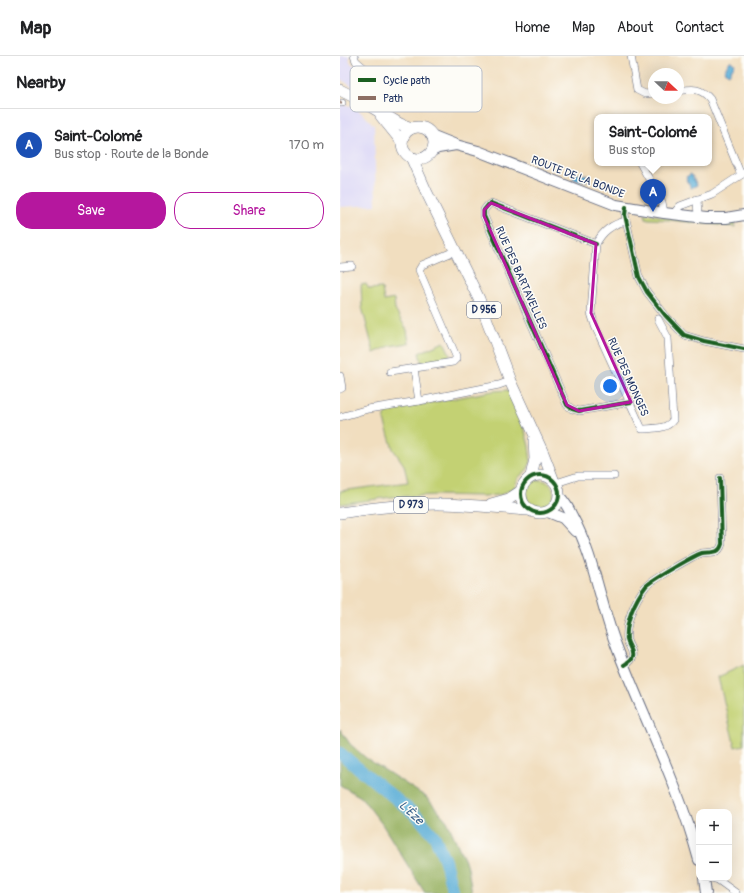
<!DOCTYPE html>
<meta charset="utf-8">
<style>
body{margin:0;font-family:Pangolin,sans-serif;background:#f6f6f6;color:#202124}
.controls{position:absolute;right:12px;bottom:12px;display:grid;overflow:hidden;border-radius:8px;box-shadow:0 4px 16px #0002}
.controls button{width:36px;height:36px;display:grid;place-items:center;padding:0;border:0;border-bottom:1px solid #e0e0e0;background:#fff;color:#202124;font:20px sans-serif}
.compass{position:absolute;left:308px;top:12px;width:36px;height:36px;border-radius:50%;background:#fff;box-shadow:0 4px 16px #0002;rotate:112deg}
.you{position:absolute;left:270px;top:330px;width:14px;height:14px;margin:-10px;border:3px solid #fff;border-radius:50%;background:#1a73e8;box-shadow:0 0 0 6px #1a73e833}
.badge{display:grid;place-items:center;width:26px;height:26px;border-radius:50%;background:#b5179e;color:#fff;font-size:13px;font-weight:700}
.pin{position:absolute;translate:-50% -33px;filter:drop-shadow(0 1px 2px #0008)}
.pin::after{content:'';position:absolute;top:21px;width:14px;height:12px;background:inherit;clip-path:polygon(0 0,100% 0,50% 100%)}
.popup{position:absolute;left:254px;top:58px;width:118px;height:52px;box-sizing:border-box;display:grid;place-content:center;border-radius:8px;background:#fff;filter:drop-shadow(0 1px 3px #0005);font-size:13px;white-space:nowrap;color:#757577}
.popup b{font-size:15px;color:#202124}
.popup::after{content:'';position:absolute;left:50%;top:100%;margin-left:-8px;border:8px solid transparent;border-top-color:#fff}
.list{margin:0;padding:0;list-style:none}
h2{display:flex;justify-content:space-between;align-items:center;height:52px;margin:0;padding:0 16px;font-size:17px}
h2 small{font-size:13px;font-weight:400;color:#757577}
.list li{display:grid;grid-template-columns:26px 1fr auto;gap:12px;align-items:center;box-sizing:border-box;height:72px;padding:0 16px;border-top:1px solid #e0e0e0}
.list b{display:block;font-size:15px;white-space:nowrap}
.list p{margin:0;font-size:13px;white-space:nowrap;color:#757577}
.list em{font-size:13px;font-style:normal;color:#757577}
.actions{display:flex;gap:8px;padding:12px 16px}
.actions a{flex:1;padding:9px 0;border:1px solid #b5179e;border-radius:16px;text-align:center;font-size:14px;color:#b5179e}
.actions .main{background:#b5179e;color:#fff}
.map{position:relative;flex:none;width:404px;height:837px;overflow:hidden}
header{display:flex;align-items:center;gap:24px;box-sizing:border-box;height:56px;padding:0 20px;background:#fff;border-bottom:1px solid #e0e0e0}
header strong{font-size:19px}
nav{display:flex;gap:22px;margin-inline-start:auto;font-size:14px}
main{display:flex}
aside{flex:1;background:#fff}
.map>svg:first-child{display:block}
.built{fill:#dad6f7}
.green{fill:#c3d173;stroke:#6f8068}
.forest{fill:#9ab365;stroke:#5a7162}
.water{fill:#5baed7;stroke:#3b6e9a}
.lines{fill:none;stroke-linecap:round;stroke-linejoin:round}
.river{stroke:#5baed7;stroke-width:12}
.minor-casing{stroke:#666c80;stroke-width:8}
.secondary-casing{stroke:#666c80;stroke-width:12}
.primary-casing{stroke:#666c80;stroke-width:12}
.minor{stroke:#fff;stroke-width:7}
.secondary{stroke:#fff;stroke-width:10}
.primary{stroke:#fff;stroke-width:11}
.quiet{stroke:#8d6e63;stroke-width:3;stroke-dasharray:6 3;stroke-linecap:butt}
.cycleway-casing{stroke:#fdfcf7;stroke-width:6}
.cycleway{stroke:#1b5e20;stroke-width:4}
.marked{fill:none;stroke:#b5179e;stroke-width:3;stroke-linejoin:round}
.labels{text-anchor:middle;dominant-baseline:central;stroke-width:3;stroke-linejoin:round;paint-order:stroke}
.shield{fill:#fdfcf7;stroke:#5f6c8c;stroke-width:1}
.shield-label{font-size:10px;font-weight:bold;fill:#1b2f5e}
.street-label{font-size:11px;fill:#1b2f5e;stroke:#fdfcf7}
.water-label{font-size:12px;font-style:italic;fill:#315b88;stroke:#fdfcf7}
.key{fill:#fdfcf7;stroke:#b9bec9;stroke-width:1}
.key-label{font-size:11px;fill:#1b2f5e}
</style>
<header>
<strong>Map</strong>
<nav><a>Home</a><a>Map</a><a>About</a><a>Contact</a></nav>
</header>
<main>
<aside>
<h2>Nearby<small></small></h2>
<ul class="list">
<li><span class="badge" style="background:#1a4fb4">A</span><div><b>Saint-Colomé</b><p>Bus stop · Route de la Bonde</p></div><em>170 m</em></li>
</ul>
<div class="actions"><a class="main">Save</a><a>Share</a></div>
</aside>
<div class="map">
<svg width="404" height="837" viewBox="0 0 404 837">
<rect width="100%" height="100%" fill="#fdfcf7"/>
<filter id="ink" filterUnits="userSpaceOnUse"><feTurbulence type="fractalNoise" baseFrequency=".025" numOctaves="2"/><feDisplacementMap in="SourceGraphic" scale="8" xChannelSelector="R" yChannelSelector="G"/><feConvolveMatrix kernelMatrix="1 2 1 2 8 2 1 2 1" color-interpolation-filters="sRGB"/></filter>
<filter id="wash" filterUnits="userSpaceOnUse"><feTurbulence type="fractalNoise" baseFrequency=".012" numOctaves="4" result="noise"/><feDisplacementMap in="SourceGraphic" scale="16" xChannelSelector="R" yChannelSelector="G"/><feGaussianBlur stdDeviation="0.9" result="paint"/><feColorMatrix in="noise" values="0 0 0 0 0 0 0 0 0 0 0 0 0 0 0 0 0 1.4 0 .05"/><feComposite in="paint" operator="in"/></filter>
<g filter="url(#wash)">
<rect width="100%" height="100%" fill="#f1debf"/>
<g class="built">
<path d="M0,0H9L10,7L27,17L21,36L0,23Z"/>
<path d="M0,49L14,50L34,69L36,149L0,151Z"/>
</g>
<g class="green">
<path d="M305,158L357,165V167L330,164L308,163L306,162Z"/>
<path d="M362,165H394L395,171L361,167Z"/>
<path d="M26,228L29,233L42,232L44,245L54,243L55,254L67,274L69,287L50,290L34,297L22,251L21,229Z"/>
<path d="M104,286L110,298L108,304L82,308L79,297Z"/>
<path d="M168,334L185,375L189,390L191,406L187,414L179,421L174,432L160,439L142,440L96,439L52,441L0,448V435L68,426L64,409L53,393L44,364L47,355L153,335Z"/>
<circle cx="200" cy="438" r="14"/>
<path d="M404,609V689L395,691L378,621Z"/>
</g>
<path class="forest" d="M0,673L10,688L26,702L86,741L107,765L128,812L132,837H85L42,768L21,741L0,729Z"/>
<g class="water">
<path d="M390,5L395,8L389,18L384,15Z"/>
<path d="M236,118L247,119L246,126L235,124L233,122L234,119H236Z"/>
<path d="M351,118L357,129L351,132L346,121Z"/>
</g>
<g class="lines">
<path class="river" d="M0,697L78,761L95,781L105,805L113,837"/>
</g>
</g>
<g filter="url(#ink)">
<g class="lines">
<defs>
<g id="minor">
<path d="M14,0L16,5L30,17L27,30"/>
<path d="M291,0L297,34L305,38L314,37"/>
<path d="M338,35C352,33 360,31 370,43L401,119"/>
<path d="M0,47H2"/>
<path d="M300,107L322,146L324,157"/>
<path d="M357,143L358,161"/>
<path d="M286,151L285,159L299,221L307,236L325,259L344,279L364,285L404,293"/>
<path d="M333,158L340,150L372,138L404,117"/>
<path d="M286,165C272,168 262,176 256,188L251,257L255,270L302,373C313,372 326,374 333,364L328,282L318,263"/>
<path d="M256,188L151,147L148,149L144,154V160L227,349L232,353L239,355L291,346"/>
<path d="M0,211L12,210"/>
<path d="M74,313L79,345"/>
<path d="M50,316L113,306L116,303V300L79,214L82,209L115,195"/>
<path d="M0,320L2,332L0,333"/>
<path d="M0,361L28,353L79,345L159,329L170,325"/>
<path d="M216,427L238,420H274"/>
<path d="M284,609C287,607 291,605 292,601C294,595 288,590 287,584C285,566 295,544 306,530C312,524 353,500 362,497C366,496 372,497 377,495C380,494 381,491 382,488L380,422"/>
<path d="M371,822L378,824L396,837"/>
</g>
<g id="secondary">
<path d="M91,79L116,89L138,95L276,149L324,157L366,162H386L404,159"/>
<path d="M92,95L98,92L116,89"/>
<path d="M219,440C225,446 229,453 232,460C254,500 260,547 276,589C303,661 339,729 359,804"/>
<path d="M208,456L223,462L235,475"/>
<path d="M364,822L366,837"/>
</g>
<g id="primary">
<path d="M0,34L20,44L60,68L72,72"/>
<path d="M41,60L62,86"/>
<circle cx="78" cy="87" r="16"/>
<path d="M72,103L86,135L139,243L170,325L203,397L213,423"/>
<circle cx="200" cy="438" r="19"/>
<path d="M191,420L195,403L194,384"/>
<path d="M151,448L169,443L181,435"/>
<path d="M0,457C32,452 64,448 97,448C128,448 158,452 188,454"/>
</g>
</defs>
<use href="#minor" class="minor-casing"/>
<use href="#secondary" class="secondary-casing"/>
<use href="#primary" class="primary-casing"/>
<use href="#minor" class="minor"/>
<use href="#secondary" class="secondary"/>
<use href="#primary" class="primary"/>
<path class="quiet" d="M0,47H2"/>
<defs>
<g id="cycleway">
<path d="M286,151L285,159L299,221L307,236L325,259L344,279L364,285L404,293"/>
<path d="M256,188L151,147L148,149L144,154V160L227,349L232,353L239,355L291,346"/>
<circle cx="200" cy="438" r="19"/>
<path d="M284,609C287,607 291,605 292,601C294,595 288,590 287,584C285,566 295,544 306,530C312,524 353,500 362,497C366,496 372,497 377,495C380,494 381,491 382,488L380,422"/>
</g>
</defs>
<use href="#cycleway" class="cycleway-casing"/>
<use href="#cycleway" class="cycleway"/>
</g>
</g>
<path class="marked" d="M151,147L256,188L251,257L291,346L239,355L227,349L144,160V154Z"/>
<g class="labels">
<g class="shield">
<rect x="127" y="246" width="34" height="16" rx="3"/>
<rect x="54" y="441" width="34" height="16" rx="3"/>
</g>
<g class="shield-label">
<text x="144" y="254">D 956</text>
<text x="71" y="449">D 973</text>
</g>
<g class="street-label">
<text transform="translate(238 121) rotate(21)">ROUTE DE LA BONDE</text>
<text transform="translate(181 222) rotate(66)">RUE DES BARTAVELLES</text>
<text transform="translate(288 321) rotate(66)">RUE DES MONGES</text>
</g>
<g class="water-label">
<text transform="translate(71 757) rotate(43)">L'Èze</text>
</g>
</g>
<rect x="10" y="10" width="132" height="46" rx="6" class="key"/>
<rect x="18" y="22" width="18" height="4" fill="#1b5e20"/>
<rect x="18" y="40" width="18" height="4" fill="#8d6e63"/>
<g class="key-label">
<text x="43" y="28">Cycle path</text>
<text x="43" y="46">Path</text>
</g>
</svg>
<div class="controls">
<button>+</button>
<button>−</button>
</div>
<svg class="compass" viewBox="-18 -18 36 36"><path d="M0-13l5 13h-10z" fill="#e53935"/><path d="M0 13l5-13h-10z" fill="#757577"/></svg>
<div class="you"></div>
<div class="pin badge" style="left:313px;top:156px;background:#1a4fb4">A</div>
<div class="popup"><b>Saint-Colomé</b>Bus stop</div>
</div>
</main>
